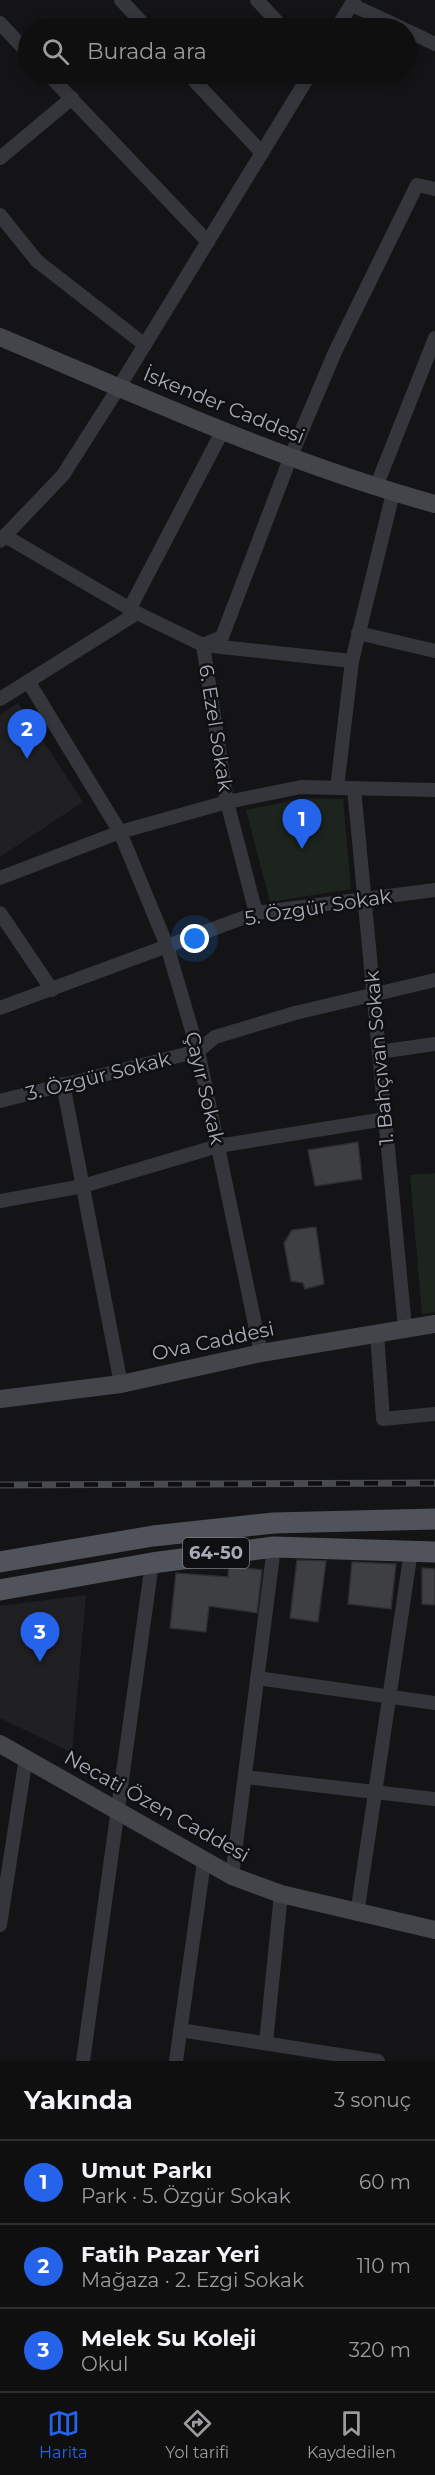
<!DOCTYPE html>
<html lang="tr">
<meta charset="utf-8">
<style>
body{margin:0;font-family:Montserrat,sans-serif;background:#1d1d1e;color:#f1f3f6}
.you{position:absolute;left:195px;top:939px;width:21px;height:21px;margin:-15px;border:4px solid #fff;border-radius:50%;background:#1a73e8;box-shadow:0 0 0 9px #1a73e833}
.badge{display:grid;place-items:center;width:39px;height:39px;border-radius:50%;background:#2563eb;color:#fff;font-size:20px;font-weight:700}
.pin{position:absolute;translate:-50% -50px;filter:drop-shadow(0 2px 3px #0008)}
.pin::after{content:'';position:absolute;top:32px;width:21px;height:18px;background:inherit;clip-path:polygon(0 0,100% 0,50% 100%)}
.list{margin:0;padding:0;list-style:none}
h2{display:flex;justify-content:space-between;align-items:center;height:78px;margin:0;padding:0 24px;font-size:26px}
h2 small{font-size:20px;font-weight:400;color:#9b9c9f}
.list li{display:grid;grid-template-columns:39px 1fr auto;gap:18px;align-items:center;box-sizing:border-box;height:84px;padding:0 24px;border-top:2px solid #2f2f30}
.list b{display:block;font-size:22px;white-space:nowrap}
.list p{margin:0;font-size:20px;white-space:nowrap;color:#9b9c9f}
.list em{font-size:20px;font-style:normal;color:#9b9c9f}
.icon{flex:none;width:33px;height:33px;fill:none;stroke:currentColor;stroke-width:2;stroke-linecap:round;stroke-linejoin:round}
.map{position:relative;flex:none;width:435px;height:2061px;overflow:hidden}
.search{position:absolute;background:#0f0f10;box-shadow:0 3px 9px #0003;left:18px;right:18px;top:18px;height:66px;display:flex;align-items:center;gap:15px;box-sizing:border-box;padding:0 21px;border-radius:33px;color:#9b9c9f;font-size:22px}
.sheet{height:330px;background:#0f0f10}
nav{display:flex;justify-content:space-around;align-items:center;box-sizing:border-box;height:84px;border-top:2px solid #2f2f30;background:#0f0f10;font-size:16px;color:#9b9c9f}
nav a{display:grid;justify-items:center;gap:3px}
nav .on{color:#2563eb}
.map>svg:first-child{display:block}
.built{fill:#202023}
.green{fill:#1c241d}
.building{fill:#3e3f43;stroke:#2e2e32;stroke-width:1.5}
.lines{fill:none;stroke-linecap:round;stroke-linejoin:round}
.street{stroke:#35363b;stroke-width:14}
.secondary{stroke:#43454b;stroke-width:18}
.primary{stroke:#51535a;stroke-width:21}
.rail-casing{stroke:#484a50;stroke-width:7}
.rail{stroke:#0f0f11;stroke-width:4.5;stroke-dasharray:14;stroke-linecap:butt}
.labels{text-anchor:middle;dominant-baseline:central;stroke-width:5;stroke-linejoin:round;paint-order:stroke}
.shield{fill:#0f0f11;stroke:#787c84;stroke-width:1.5}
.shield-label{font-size:18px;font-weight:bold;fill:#a5aab6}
.street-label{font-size:20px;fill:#a5aab6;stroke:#0f0f11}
</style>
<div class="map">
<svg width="435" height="2061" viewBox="0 0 435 2061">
<rect width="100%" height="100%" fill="#141416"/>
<g class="built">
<path d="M18,703L83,802L0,857V715Z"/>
<path d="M86,1595L72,1753L0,1718V1606Z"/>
</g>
<g class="green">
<path d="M305,798L343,799L351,889L270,902L246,810Z"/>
<path d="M435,1173V1312L422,1314L410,1175Z"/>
</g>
<g class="building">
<path d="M358,1142L362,1179L315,1186L308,1150Z"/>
<path d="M316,1227L324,1284L305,1289L303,1283L291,1281L284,1243L292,1230Z"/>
<path d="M297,1560L326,1561L318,1622L290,1618Z"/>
<path d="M352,1562L396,1564L391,1609L348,1604Z"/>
<path d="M229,1566L262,1570L257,1613L209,1606L206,1632L170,1628L176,1573L228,1577Z"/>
<path d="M422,1568L435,1569V1605L422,1604Z"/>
</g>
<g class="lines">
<g class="street">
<path d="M121,0L147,28"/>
<path d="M257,0L283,28"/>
<path d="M352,5L402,28"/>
<path d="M0,23L28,53"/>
<path d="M337,28L354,0"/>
<path d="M406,30L435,44"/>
<path d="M48,74L208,242"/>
<path d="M188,74L262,153"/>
<path d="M0,158L72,98"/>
<path d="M0,215L37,261L145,345"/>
<path d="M376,487L435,338"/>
<path d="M5,536L137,613L203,645L352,661"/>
<path d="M0,541L63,475L119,387L310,74"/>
<path d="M130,608L223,430"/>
<path d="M358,633L435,651"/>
<path d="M28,681L120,832L167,946L198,1051L261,1353"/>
<path d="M0,699L137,613"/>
<path d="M337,788L352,661L393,493"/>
<path d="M354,788L405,1328"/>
<path d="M0,878L120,832L227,802L301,787L435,790"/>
<path d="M0,913L52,990"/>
<path d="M256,913L227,802L203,645L222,637L291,456L335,352L417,185L435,189"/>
<path d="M0,1008L256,913L435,890"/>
<path d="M379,1052L435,1044"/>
<path d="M63,1084L121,1384"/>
<path d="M0,1101L198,1051L215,1037L295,1013L435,980"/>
<path d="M0,1201L83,1186L218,1146L385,1119"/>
<path d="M377,1333L383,1419L435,1414"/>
<path d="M257,1678L435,1703"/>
<path d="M245,1777L435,1799"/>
<path d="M232,1876L274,1547"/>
<path d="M357,1914L411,1551"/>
<path d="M0,1925L26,1757"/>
<path d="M180,2030L378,2061"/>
<path d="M266,2043L281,1894"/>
<path d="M83,2061L152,1563"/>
<path d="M176,2061L204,1862"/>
</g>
<g class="secondary">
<path d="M0,337C143,397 285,463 435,504"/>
<path d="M0,1399L121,1384L261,1353L435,1324"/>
<path d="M0,1744L232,1876L281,1894L435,1930"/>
</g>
<g class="primary">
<path d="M0,1562L153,1536L274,1523L435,1519"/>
<path d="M0,1590L152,1563L274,1547L435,1552"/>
</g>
<defs>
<path id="rail" d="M0,1485L435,1483"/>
</defs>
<use href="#rail" class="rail-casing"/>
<use href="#rail" class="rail"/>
</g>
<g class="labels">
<rect class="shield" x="183" y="1538" width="66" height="30" rx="4.5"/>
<g class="shield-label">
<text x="216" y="1553">64-50</text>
</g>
<g class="street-label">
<text transform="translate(224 405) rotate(22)">İskender Caddesi</text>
<text transform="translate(216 728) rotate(81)">6. Ezel Sokak</text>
<text transform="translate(318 907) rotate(-9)">5. Özgür Sokak</text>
<text transform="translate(379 1058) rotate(-95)">1. Bahçıvan Sokak</text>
<text transform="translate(98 1076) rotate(-14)">3. Özgür Sokak</text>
<text transform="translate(205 1088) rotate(77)">Çayır Sokak</text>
<text transform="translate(213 1341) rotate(-12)">Ova Caddesi</text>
<text transform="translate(157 1806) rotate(29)">Necati Özen Caddesi</text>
</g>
</g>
</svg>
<div class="you"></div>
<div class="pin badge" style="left:302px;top:849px">1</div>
<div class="pin badge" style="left:27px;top:759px">2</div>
<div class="pin badge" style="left:40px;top:1662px">3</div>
<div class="search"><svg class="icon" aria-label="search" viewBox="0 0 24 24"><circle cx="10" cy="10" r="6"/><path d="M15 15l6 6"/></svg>Burada ara</div>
</div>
<section class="sheet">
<h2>Yakında<small>3 sonuç</small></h2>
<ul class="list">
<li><span class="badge">1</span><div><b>Umut Parkı</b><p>Park · 5. Özgür Sokak</p></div><em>60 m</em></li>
<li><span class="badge">2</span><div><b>Fatih Pazar Yeri</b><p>Mağaza · 2. Ezgi Sokak</p></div><em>110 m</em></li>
<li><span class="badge">3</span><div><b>Melek Su Koleji</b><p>Okul</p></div><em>320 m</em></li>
</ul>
</section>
<nav>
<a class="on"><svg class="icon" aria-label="map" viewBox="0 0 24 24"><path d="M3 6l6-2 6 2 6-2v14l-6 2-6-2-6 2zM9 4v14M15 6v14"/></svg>Harita</a>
<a><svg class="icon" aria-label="directions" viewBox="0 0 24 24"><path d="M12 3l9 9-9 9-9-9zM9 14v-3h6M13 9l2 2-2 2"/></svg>Yol tarifi</a>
<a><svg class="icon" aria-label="saved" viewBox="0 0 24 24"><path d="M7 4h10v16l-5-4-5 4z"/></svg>Kaydedilen</a>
</nav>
